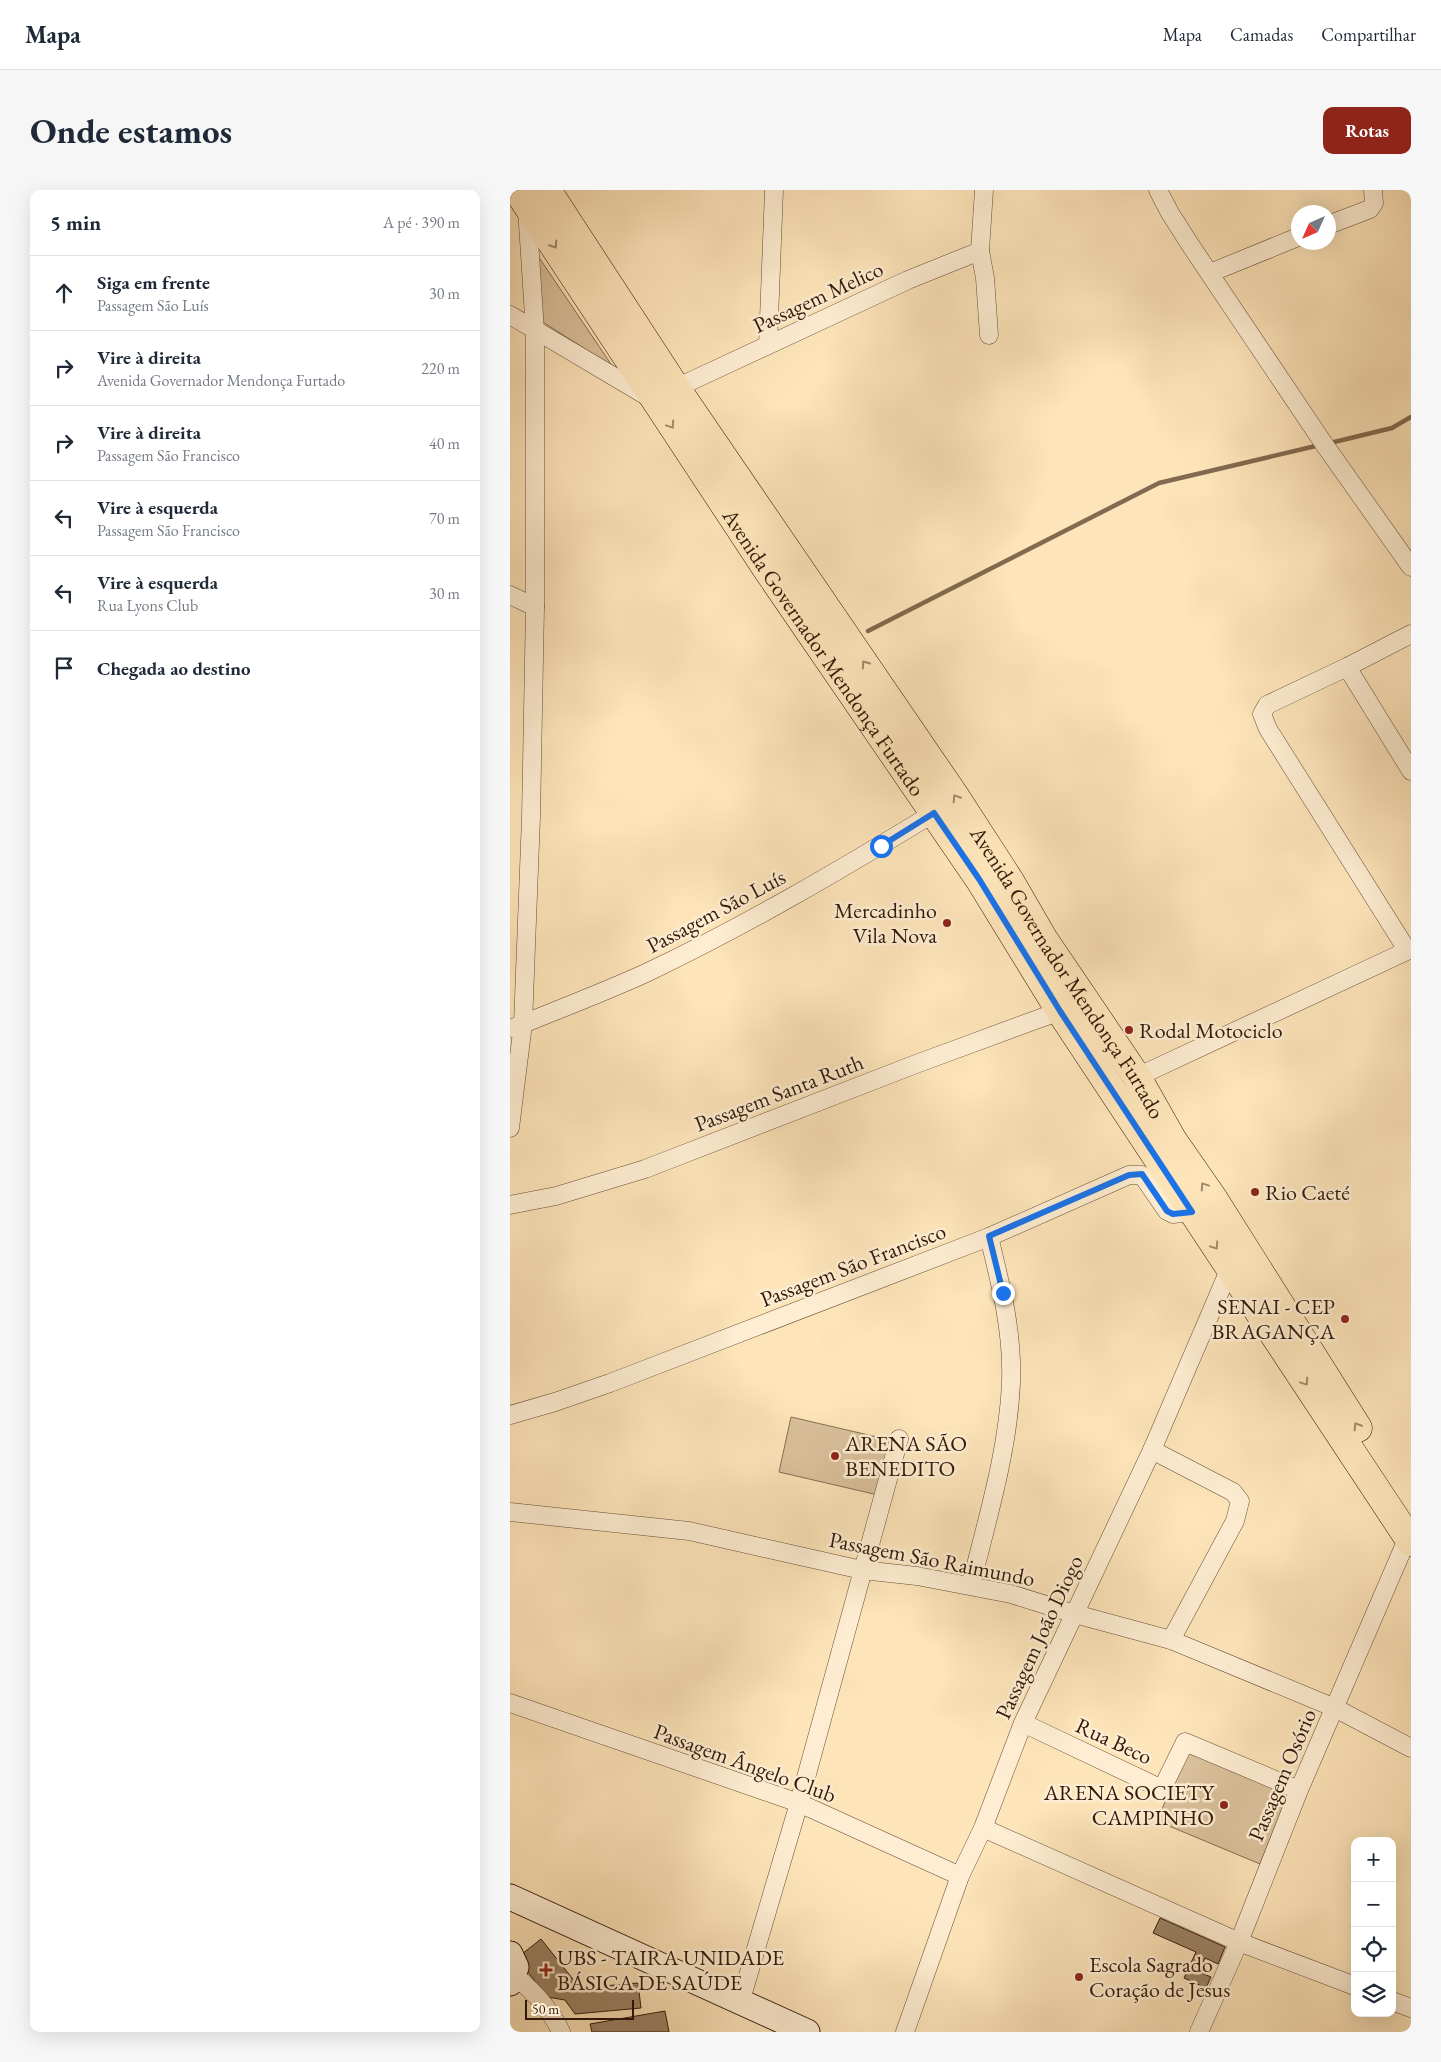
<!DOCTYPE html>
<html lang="pt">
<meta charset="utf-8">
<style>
body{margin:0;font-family:"EB Garamond",serif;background:#f6f6f7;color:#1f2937}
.controls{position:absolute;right:15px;bottom:15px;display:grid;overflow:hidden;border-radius:10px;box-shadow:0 5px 20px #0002}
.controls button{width:45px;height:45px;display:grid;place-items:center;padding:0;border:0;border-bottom:1px solid #e0e1e3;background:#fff;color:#1f2937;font:25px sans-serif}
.compass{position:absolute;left:781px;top:15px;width:45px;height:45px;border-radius:50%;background:#fff;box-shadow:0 5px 20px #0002;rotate:225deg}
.scale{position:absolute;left:15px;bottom:12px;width:109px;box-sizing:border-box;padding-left:5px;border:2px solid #321909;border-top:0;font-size:14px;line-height:18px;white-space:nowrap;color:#321909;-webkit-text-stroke:4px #feedd2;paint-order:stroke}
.stop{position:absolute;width:15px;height:15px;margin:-11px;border:4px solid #1a73e8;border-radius:50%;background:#fff}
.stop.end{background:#1a73e8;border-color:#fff;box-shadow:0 1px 5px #0008}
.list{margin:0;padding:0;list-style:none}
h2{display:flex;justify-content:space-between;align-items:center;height:65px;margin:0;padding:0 20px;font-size:21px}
h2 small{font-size:16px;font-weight:400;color:#747a83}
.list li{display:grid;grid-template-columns:32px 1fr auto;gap:15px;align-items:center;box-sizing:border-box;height:75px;padding:0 20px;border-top:1px solid #e0e1e3}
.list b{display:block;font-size:19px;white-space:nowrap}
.list p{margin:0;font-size:16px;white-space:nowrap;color:#747a83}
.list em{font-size:16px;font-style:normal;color:#747a83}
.icon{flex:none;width:28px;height:28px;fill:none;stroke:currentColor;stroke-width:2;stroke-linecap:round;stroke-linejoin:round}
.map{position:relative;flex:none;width:901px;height:1842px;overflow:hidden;border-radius:10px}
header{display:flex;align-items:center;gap:30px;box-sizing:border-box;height:70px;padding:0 25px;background:#fff;border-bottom:1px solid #e0e1e3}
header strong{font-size:24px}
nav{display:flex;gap:28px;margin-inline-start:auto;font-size:18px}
.intro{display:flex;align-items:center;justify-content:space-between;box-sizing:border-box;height:120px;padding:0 30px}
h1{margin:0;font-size:35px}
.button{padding:12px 22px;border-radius:10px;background:#8f2418;color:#fff;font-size:18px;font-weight:700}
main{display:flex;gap:30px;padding:0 30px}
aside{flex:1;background:#fff;border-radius:10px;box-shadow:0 5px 20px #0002}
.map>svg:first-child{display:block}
.green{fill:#dac19b;stroke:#866d52}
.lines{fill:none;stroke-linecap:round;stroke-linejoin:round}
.stream{stroke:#82694f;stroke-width:4.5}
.building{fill:#9c8365;stroke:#321909}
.street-casing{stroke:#654c35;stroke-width:19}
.secondary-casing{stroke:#321909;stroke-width:27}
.primary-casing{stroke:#321909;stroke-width:29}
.street{stroke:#feedd2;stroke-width:18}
.secondary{stroke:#feedd2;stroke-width:25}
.primary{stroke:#fde4b9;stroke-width:28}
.oneway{stroke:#a2896a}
.route{stroke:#1a73e8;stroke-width:6}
.poi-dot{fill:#8f2418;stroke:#feedd2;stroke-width:2}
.labels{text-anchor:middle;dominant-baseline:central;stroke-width:5;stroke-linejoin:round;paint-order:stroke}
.street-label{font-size:22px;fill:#321909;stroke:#feedd2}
.poi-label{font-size:22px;fill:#321909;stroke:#feedd2;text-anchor:start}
</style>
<header>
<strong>Mapa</strong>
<nav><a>Mapa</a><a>Camadas</a><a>Compartilhar</a></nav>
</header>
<div class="intro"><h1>Onde estamos</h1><a class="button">Rotas</a></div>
<main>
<aside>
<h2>5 min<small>A pé · 390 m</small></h2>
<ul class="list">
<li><svg class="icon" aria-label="ahead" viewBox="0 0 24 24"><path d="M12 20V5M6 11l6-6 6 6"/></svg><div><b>Siga em frente</b><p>Passagem São Luís</p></div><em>30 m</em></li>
<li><svg class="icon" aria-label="right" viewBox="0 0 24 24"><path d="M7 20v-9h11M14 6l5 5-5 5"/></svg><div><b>Vire à direita</b><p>Avenida Governador Mendonça Furtado</p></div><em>220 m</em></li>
<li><svg class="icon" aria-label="right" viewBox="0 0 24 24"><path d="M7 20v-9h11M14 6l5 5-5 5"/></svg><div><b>Vire à direita</b><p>Passagem São Francisco</p></div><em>40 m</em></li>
<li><svg class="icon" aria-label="left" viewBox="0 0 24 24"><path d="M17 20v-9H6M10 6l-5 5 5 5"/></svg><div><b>Vire à esquerda</b><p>Passagem São Francisco</p></div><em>70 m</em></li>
<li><svg class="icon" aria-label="left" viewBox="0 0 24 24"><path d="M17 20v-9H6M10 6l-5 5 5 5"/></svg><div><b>Vire à esquerda</b><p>Rua Lyons Club</p></div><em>30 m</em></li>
<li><svg class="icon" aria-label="arrive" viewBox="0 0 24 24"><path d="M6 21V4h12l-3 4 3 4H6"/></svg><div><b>Chegada ao destino</b></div></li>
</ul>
</aside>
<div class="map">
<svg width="901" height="1842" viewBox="0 0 901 1842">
<rect width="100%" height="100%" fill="#fde4b9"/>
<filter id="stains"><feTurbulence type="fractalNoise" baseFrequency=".004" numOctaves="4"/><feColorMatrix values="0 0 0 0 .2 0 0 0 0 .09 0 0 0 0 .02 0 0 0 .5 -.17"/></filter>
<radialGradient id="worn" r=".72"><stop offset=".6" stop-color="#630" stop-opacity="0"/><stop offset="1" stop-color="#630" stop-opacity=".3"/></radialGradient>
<g class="green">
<path d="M26,63L103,177L33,132Z"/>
<path d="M281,1227L380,1250L368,1305L269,1282Z"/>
<path d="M678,1557L780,1600L750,1674L647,1631Z"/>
</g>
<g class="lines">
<g class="stream">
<path d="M820,253L882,238L901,227"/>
<path d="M358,441L649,293L810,255"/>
</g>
</g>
<g class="building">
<path d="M650,1728L715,1757L708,1774L695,1768L689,1782L701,1787L696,1798L674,1788L686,1762L643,1743Z"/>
<path d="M31,1749L70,1798L128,1793L131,1818L65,1824L55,1810L37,1807L7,1768Z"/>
<path d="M155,1821L159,1842H82L80,1834Z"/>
</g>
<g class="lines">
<defs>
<g id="street">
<path d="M474,0L470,61L475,88L479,145"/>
<path d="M648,0L660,23L681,56L814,254L901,377"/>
<path d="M818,35L860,19L864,13L863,0"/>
<path d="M700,83L788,47"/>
<path d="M0,125L140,208"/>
<path d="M258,155L264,0"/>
<path d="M166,198L398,90L470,61"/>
<path d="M0,405L25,417"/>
<path d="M837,477L901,581"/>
<path d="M897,760L758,539L752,524L757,515L837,477L901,444"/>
<path d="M3,838C47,820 92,803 136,783C235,736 330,680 424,623"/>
<path d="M627,887L901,759"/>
<path d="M0,938L13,834L21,627L25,417V141L17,19"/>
<path d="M0,1015L46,1006L135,979L406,874L550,821"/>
<path d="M0,1225L45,1212L100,1193L479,1047L619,985H632L657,1021L663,1024L682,1022"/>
<path d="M642,1260L723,1302L730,1311L725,1331L661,1450"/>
<path d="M0,1322L179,1341L352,1380L407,1386L501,1404L565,1424L661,1450L825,1518L901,1558"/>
<path d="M461,1395C477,1329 498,1262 501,1193C503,1143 491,1095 479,1047"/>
<path d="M0,1513L289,1613L450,1686"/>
<path d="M513,1533L652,1599L675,1552L789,1600"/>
<path d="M473,1638L729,1752L845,1796"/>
<path d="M4,1785C23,1801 41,1820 51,1842"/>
<path d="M882,1811L901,1818"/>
<path d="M230,1813L289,1613L389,1249"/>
<path d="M395,1842L450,1686L473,1638L513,1533L642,1260L720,1078"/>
<path d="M689,1842L729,1752L789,1600L898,1347"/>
</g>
<g id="secondary">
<path d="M0,1707L297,1842"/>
<path d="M0,1764L6,1777L0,1793"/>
</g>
<g id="primary">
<path id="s1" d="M7,0L258,381L469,689L550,821L901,1352"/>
<path id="s2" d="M37,0L166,198L447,609L500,691L533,748L627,887L662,949L703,1008L848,1238"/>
</g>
</defs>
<use href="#street" class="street-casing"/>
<use href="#secondary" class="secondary-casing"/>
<use href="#primary" class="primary-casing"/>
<use href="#street" class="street"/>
<use href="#secondary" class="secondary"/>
<use href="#primary" class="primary"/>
</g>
<defs><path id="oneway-chevron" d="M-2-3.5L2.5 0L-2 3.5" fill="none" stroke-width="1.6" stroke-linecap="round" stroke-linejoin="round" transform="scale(1.25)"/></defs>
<g class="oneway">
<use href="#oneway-chevron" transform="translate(44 55) rotate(57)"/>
<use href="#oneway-chevron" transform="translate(161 235) rotate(56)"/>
<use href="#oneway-chevron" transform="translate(355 474) rotate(-125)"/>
<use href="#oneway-chevron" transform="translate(446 608) rotate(-123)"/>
<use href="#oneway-chevron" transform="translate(694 996) rotate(-124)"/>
<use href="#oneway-chevron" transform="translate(705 1056) rotate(56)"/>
<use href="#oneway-chevron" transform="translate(795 1192) rotate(56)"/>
<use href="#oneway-chevron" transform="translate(847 1236) rotate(-122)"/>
</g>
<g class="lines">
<path class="route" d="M371,656L424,623L469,689L550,821L682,1022L663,1024L657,1021L632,984L619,985L479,1046L493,1103"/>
</g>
<g class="poi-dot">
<circle cx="437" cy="733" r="5"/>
<circle cx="619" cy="840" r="5"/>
<circle cx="745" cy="1002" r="5"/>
<circle cx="835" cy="1129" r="5"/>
<circle cx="325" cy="1266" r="5"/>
<circle cx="714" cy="1615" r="5"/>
<path d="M33.5 1772.5h5v5h5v5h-5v5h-5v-5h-5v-5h5z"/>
<circle cx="569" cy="1787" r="5"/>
</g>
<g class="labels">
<g class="street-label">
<text transform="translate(308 107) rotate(-25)">Passagem Melico</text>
<text stroke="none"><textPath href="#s1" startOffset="555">Avenida Governador Mendonça Furtado</textPath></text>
<text transform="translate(206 721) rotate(-28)">Passagem São Luís</text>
<text stroke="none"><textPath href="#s2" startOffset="940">Avenida Governador Mendonça Furtado</textPath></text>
<text transform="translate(269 903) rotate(-21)">Passagem Santa Ruth</text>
<text transform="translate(343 1075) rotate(-21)">Passagem São Francisco</text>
<text transform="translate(422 1369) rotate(11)">Passagem São Raimundo</text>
<text transform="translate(529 1447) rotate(-65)">Passagem João Diogo</text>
<text transform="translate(604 1551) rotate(25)">Rua Beco</text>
<text transform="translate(235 1573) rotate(20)">Passagem Ângelo Club</text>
<text transform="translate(772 1585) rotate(-67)">Passagem Osório</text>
</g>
<g class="poi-label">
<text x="427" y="720" text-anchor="end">Mercadinho<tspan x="427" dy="25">Vila Nova</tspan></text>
<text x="629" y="840">Rodal Motociclo</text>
<text x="755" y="1002">Rio Caeté</text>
<text x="825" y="1116" text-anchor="end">SENAI - CEP<tspan x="825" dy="25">BRAGANÇA</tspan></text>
<text x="335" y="1253">ARENA SÃO<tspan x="335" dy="25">BENEDITO</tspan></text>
<text x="704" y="1602" text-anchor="end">ARENA SOCIETY<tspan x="704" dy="25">CAMPINHO</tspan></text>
<text x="47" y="1767">UBS - TAIRA UNIDADE<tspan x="47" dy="25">BÁSICA DE SAÚDE</tspan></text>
<text x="579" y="1774">Escola Sagrado<tspan x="579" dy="25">Coração de Jesus</tspan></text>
</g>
</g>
<rect width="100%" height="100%" filter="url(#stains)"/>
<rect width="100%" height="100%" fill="url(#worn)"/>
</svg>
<div class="controls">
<button>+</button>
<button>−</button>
<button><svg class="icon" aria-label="locate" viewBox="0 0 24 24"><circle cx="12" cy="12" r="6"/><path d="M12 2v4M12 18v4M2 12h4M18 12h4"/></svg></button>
<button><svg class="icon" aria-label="layers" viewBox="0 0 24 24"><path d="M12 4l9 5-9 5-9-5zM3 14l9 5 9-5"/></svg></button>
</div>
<svg class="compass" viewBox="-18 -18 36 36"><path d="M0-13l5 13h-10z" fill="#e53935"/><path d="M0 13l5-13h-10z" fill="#747a83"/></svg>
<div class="scale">50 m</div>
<div class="stop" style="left:371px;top:656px"></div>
<div class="stop end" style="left:493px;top:1103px"></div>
</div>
</main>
